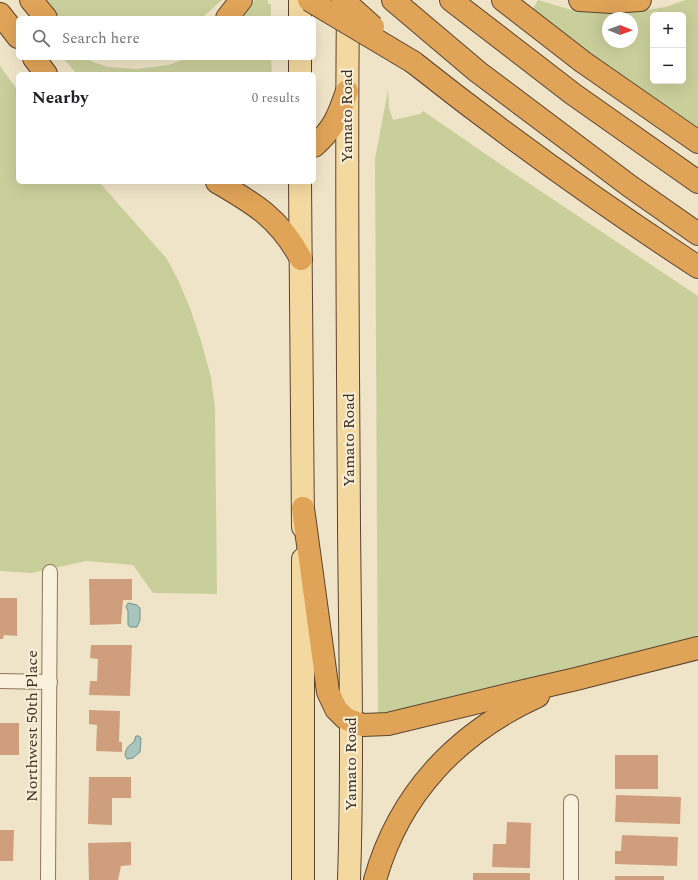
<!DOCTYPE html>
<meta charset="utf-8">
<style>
body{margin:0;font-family:Spectral,serif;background:#f2f2f2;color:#202124}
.controls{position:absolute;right:12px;top:12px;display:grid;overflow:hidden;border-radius:6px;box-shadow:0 4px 16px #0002}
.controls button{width:36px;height:36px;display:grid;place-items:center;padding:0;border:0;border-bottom:1px solid #e0e0e0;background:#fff;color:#202124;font:20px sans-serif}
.compass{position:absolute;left:602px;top:12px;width:36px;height:36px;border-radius:50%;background:#fff;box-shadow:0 4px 16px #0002;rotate:91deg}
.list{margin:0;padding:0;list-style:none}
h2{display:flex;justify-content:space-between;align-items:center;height:52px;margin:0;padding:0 16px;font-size:17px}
h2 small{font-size:13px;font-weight:400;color:#757577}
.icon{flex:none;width:22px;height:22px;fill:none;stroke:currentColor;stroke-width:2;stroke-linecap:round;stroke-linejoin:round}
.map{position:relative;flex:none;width:698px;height:880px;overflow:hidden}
.search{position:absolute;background:#fff;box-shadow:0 4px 16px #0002;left:16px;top:16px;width:300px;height:44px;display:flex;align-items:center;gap:10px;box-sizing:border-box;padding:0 14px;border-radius:6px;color:#757577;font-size:15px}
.panel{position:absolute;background:#fff;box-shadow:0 4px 16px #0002;left:16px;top:72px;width:300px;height:112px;border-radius:6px}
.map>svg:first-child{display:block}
.green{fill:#c9cf9b;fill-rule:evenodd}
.water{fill:#a9c4bc;stroke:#6f938a}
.building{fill:#cf9f7d}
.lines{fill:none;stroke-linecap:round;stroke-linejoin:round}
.street-casing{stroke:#8d765c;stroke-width:16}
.primary-casing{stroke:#5b4430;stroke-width:24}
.highway-casing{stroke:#5b4430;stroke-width:24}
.street{stroke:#faf1dc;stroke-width:14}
.primary{stroke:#f3d9a0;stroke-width:22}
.highway{stroke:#e0a458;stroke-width:22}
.highway-bridge-casing{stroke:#5b4430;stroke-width:24;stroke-linecap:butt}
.highway-bridge{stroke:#e0a458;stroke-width:22}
.labels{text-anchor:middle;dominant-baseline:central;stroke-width:4;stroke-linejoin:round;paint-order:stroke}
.street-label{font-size:16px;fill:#3d2e20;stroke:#f7eed8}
</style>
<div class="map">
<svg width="698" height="880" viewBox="0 0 698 880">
<rect width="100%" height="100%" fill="#f0e4c8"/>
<g class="green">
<path d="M46,0H222L202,18H61Z"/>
<path d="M255,0H268V4H271V18H242Z"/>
<path d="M538,0L575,11L600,13L633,12L666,7L685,0H698V129L621,78L532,10ZM653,15H683V81H653ZM608,18H632V42H608Z"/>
<path d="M63,58H85L93,62L108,67L137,69L169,65L187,58H271L272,74H77Z"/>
<path d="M0,66L18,91V182H99L167,259L178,280L190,308L201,341L211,377L215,409L217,594L153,593L133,565L86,561L32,573L0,571Z"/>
<path d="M388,90L389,108L393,120L420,114L423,111L512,172L698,296V641L378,716L375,159Z"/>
</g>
<g class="water">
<path d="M128,603L137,605L140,608V620L137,627H130L128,625V611L126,607Z"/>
<path d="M136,736H139L141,738L140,752L133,758L127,759L125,755C126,748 128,746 134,742Z"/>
</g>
<g class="building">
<path d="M89,579H132V600H123L121,624L90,625Z"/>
<path d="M0,598H17V636L4,635L3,639H0Z"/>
<path d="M91,645H132L130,696L89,695L90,681H97L98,659L90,658Z"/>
<path d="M89,710L120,711L119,742H122V752L96,751L97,725L89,724Z"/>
<rect x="0" y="723" width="19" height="32"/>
<rect x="615" y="755" width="43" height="34"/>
<path d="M89,777H131V798H112V825L88,824Z"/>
<path d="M616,795L681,797L680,824L615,822Z"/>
<path d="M507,822L531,823L530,868L492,867L493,844H506Z"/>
<path d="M0,830H14L13,861H0Z"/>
<path d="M622,835L678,837L677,866L615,864V851H621Z"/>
<path d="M131,842V865L121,866L118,880H89L88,843Z"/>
<rect x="473" y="873" width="57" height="7"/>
<rect x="615" y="876" width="49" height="4"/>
</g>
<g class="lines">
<defs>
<g id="street">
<path d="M0,681L50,682"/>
<path d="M48,880L50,572"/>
<path d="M571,880V802"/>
</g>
<g id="primary">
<path d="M348,5C346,178 348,351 349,524C350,643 353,761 349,880"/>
<path d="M300,18V0"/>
<path d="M300,74V58"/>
<path d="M300,182L303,527"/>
<path d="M303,880V559"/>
</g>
<g id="highway">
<path d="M31,0L46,18"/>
<path d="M393,0L478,72L631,187L698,234"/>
<path d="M451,0L573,94L698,182"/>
<path d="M503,0L583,62L698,142"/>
<path d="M580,0L611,2L640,0"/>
<path d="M0,14L18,37"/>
<path d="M227,18L241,0"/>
<path d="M34,58L46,74"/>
<path d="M413,62C505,135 600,203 698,267"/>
<path d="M314,146C333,130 339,115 347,91"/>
<path d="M217,182C255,204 280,219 301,259"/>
<path d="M303,508L328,692L336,709L345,718L351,721L363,725L388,724L520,692L576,679L698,648"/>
<path d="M375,880C399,794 457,733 538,696"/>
</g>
</defs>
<use href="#street" class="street-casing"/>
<use href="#primary" class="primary-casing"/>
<use href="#highway" class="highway-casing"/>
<use href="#street" class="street"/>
<use href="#primary" class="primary"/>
<use href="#highway" class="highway"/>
<defs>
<g id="highway-bridge">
<path d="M309,0L413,62"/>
<path d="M343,0L373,27"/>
</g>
</defs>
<use href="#highway-bridge" class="highway-bridge-casing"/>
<use href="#highway-bridge" class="highway-bridge"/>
</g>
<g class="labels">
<g class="street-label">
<text transform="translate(347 116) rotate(-90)">Yamato Road</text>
<text transform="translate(349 440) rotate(-90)">Yamato Road</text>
<text transform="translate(32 726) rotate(-90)">Northwest 50th Place</text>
<text transform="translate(351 764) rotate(-90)">Yamato Road</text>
</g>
</g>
</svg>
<div class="controls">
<button>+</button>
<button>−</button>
</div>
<svg class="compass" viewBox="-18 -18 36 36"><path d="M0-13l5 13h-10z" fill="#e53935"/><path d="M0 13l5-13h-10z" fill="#757577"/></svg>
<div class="search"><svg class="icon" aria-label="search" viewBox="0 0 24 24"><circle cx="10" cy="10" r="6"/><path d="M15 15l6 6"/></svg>Search here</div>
<section class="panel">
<h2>Nearby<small>0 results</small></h2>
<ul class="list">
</ul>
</section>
</div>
